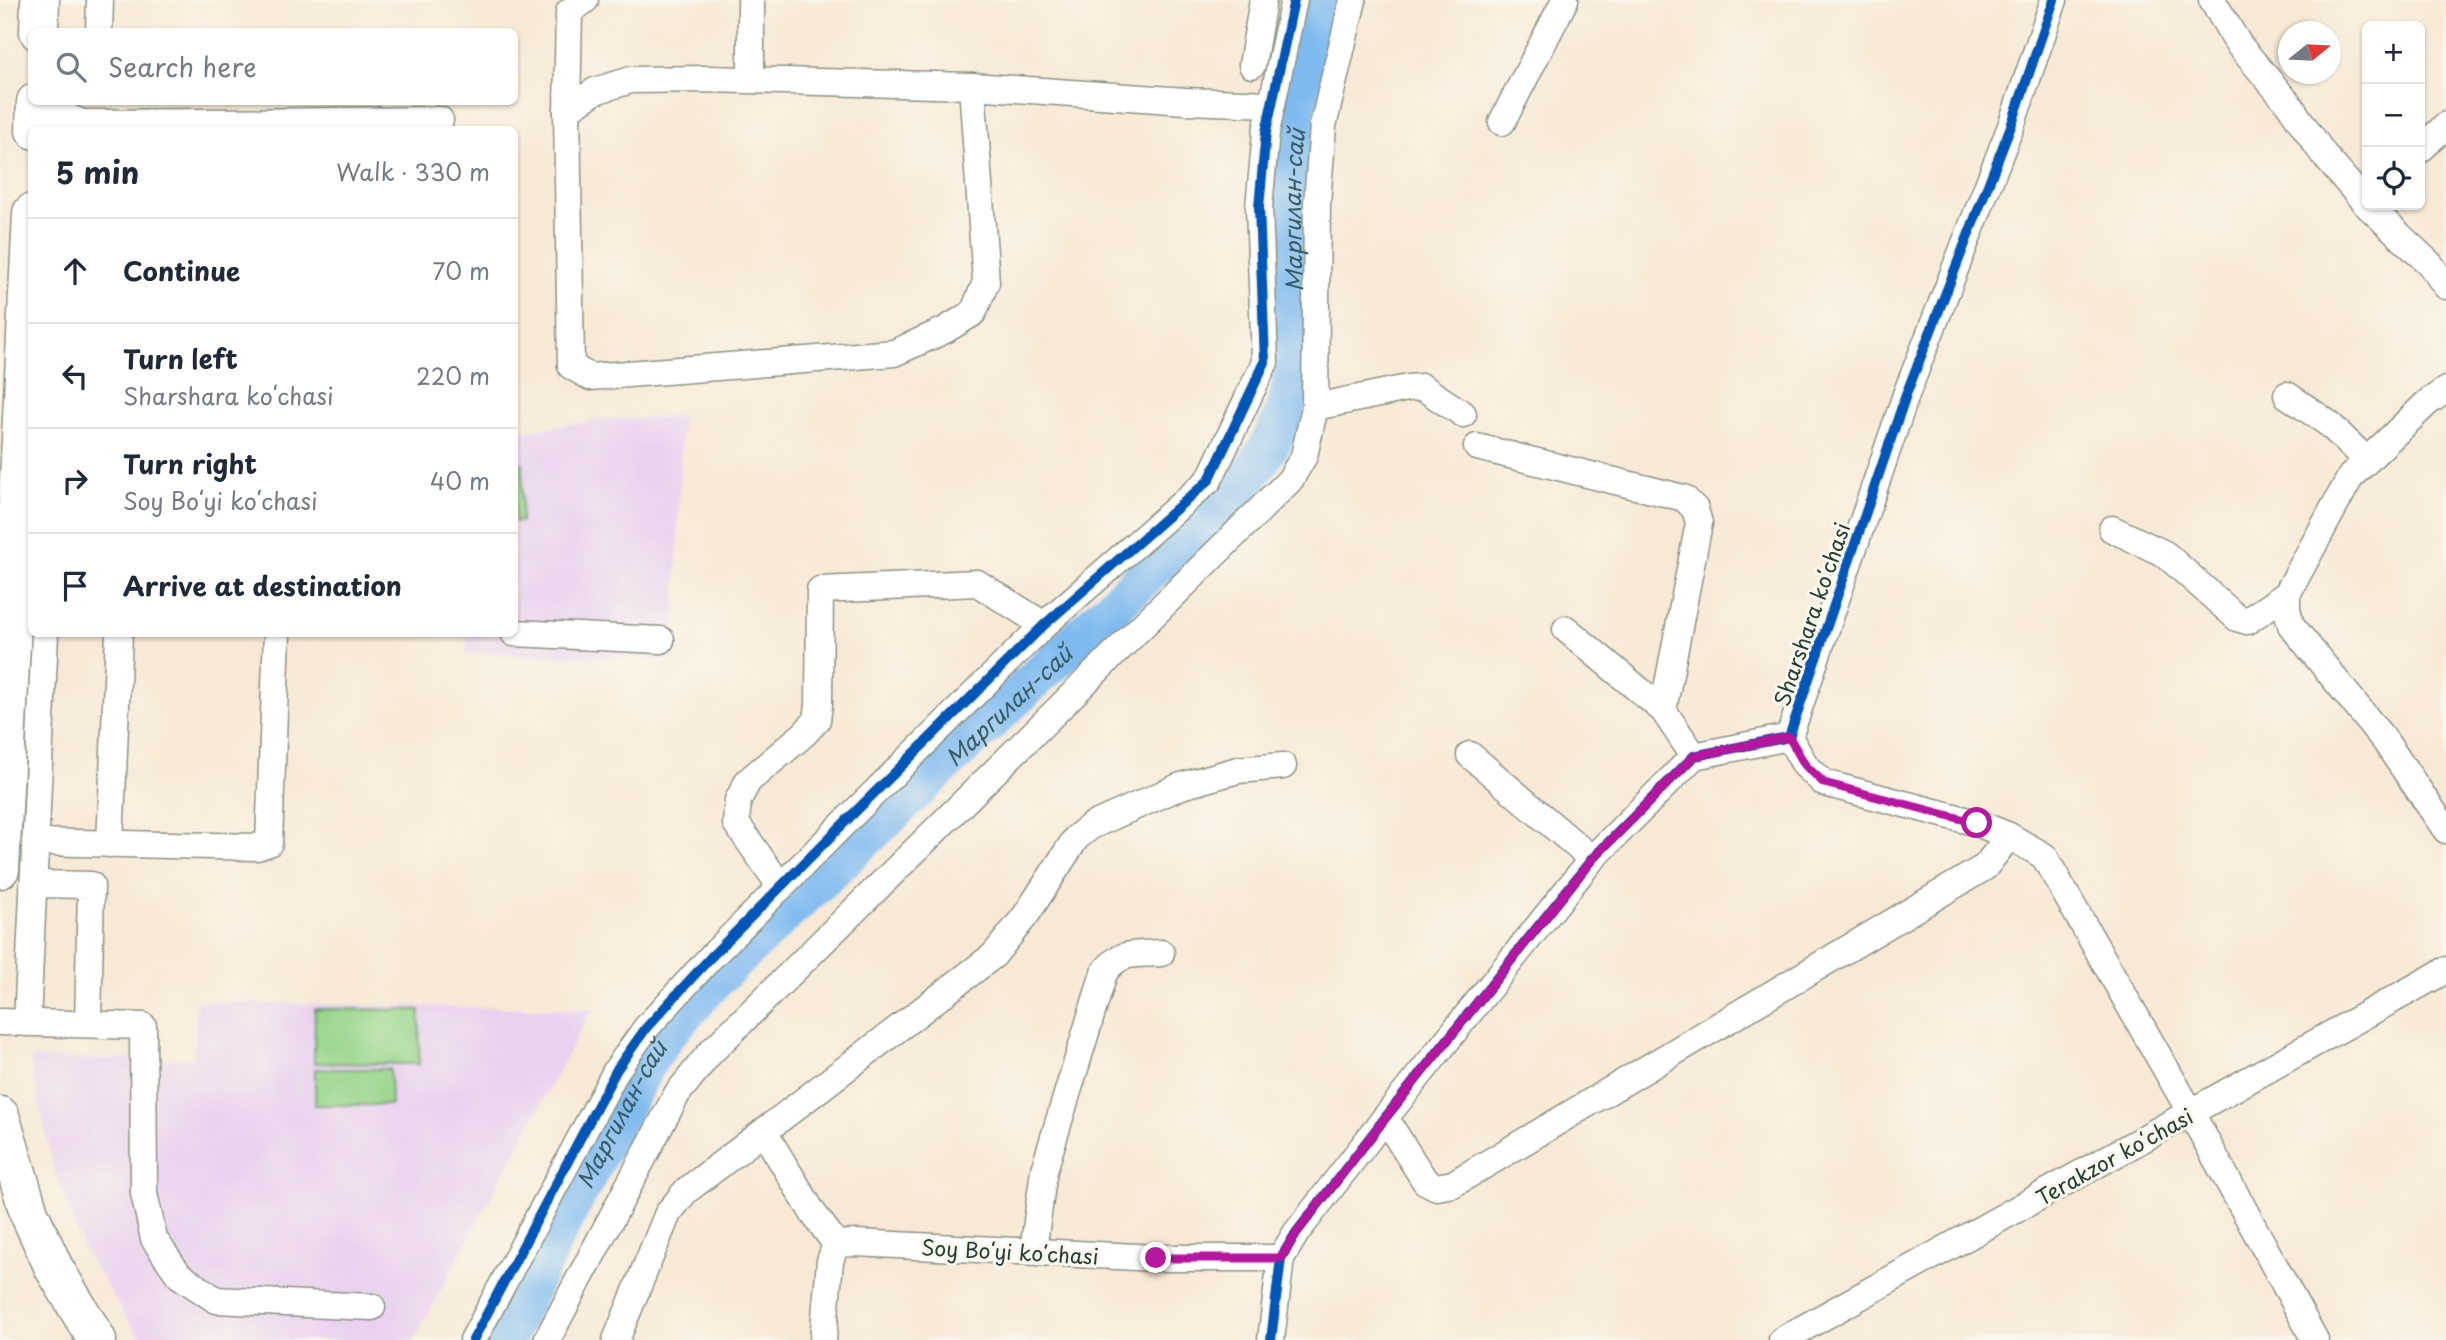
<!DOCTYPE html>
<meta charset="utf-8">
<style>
body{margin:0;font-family:"Playpen Sans",sans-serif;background:#f2f2f3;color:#1f2937}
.controls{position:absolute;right:21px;top:21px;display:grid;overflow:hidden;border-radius:10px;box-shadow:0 2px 5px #0004}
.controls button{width:63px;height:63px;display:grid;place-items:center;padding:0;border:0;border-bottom:2px solid #e0e1e3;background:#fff;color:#1f2937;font:35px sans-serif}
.compass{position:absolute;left:2278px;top:21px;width:63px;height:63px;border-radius:50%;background:#fff;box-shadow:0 2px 5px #0004;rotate:72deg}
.stop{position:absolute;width:21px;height:21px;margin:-16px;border:5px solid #b5179e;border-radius:50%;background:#fff}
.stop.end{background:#b5179e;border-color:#fff;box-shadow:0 2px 7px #0008}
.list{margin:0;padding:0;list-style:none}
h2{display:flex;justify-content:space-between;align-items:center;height:91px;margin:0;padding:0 28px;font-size:30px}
h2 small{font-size:23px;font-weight:400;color:#747a83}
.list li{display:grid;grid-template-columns:46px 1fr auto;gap:21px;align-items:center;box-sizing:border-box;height:105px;padding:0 28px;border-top:2px solid #e0e1e3}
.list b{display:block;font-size:26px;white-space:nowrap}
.list p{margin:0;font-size:23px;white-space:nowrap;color:#747a83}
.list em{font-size:23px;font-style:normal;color:#747a83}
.icon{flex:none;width:38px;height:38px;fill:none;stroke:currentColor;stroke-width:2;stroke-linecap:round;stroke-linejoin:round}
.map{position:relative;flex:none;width:2446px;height:1340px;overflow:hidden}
.search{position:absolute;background:#fff;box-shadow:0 2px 5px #0004;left:28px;top:28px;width:490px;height:77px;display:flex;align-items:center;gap:18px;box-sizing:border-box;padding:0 24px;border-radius:10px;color:#747a83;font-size:26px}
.panel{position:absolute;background:#fff;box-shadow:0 2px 5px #0004;left:28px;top:126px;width:490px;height:511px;border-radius:10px}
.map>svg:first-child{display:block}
.built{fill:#e8d2ef}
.grass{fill:#98d68b;stroke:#5c8a60;stroke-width:2}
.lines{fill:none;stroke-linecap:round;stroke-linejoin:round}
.river{stroke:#7ebaf0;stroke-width:40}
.minor-casing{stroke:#8b9384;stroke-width:29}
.highway-casing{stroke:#8b9384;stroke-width:41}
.minor{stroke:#fff;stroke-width:26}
.highway{stroke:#fff;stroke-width:38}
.cycleway-casing{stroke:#fbf7ec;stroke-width:15}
.cycleway{stroke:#0057b8;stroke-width:10}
.route{stroke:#b5179e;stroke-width:9}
.labels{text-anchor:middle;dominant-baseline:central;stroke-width:6;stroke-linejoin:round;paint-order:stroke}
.street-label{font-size:21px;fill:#1f3d34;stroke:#fbf7ec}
.water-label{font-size:23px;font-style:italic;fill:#375c63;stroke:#fbf7ec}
</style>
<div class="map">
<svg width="2446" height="1340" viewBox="0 0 2446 1340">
<rect width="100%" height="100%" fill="#fbf7ec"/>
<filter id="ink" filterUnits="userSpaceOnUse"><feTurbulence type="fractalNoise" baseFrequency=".0143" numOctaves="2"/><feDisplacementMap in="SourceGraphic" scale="14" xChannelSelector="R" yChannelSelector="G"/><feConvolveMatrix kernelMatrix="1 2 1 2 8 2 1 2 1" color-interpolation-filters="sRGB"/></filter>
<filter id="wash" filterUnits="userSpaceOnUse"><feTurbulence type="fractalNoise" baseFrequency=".00686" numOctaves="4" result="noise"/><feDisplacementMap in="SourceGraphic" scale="28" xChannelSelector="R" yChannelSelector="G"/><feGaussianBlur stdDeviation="1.57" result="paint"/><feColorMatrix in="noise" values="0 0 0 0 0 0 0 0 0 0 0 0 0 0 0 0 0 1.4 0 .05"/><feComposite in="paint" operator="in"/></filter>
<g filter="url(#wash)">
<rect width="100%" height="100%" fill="#f7e9d5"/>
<g class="built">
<path d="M682,416L674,660L466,653L467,634H514L515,432L600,420Z"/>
<path d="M196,1002L592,1009L414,1340H143L125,1316L84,1250L53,1166L30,1059H194Z"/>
</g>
<g class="grass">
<path d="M515,463H523L521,522H515Z"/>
<path d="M315,1009L420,1010L419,1064L314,1063Z"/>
<path d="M315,1069H390L391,1105H315Z"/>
</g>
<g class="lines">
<path class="river" id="s1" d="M505,1340L548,1249L648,1060L665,1035L716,978L1239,488C1262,462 1278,434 1288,401C1298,367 1294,330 1293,295C1292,247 1289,199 1293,151C1297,101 1312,49 1323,0"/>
</g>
</g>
<g filter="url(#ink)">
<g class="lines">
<defs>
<g id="minor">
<path d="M585,0L569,12L567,110L571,366L590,377L894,353L945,330L973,313L986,282L972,86"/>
<path d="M751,0V79"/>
<path d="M2212,0L2239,45L2288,103L2324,155L2367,205"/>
<path d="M99,32L100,0"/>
<path d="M1252,65L1263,0"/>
<path d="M36,104L82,123"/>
<path d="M567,110L595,91L631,80L709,79L972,86L1185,101L1272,104"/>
<path d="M1502,122L1565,0"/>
<path d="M73,130L82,123H94L440,120"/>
<path d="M2420,150L2446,125"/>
<path d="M2367,205L2430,264L2446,286"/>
<path d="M2446,390L2428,402L2351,476L2287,594V609L2291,625L2385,741L2446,830"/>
<path d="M2287,395L2329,424L2367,461"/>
<path d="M1315,407L1408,388L1422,387L1463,414"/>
<path d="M1477,447L1684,498L1695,509L1699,523L1663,710"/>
<path d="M2112,529L2165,554L2237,618L2247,621L2287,594"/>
<path d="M1566,629L1663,710L1694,756"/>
<path d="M514,633L661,640"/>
<path d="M1789,737L1805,765L1824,783L1977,823L2009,836L2044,856L2191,1113L2315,1340"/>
<path d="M1470,755L1592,859"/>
<path d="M35,842L257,847L269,843L277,634"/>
<path d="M110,844L119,634"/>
<path d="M33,884L91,885L88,1024"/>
<path d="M781,887L736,823L738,800L748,781L804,734L817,720L819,705L820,590L977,583L1044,625"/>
<path d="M0,1022L143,1026L144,1193L154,1239L179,1275L216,1300L372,1307"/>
<path d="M27,1023L45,634"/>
<path d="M1385,1118L1425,1181L1437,1187L1453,1184L1985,867L2009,836"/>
<path d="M764,1132L813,1213L836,1244"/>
<path d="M1033,1251L1044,1170L1104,973C1120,950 1135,955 1161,953"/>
<path d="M473,1340L617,1069L646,1028L710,958L853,814L1044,625L1209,480L1265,362L1259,207L1266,132L1294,0"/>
<path d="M547,1340L677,1094L709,1054L1290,480L1304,456L1315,407L1317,203L1323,126L1353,0"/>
<path d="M616,1340L668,1213L686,1191L994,955L1026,915L1076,838L1091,826L1181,786L1238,770L1283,766"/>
<path d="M823,1340L830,1261L836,1244L856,1243L1156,1258H1281"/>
<path d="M1271,1340L1281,1258L1296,1233L1385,1118L1592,859L1694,756L1789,737L1907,392L2011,126L2054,0"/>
<path d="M1782,1340L2446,970"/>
</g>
<g id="highway">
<path d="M39,32L40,0"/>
<path d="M35,130L36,102"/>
<path d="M0,869L32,213"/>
<path d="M0,1116L29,1213L54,1268L97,1340"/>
</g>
</defs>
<use href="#minor" class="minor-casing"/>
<use href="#highway" class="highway-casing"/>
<use href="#minor" class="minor"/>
<use href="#highway" class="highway"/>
<defs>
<g id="cycleway">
<path d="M473,1340L617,1069L646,1028L710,958L853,814L1044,625L1209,480L1265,362L1259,207L1266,132L1294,0"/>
<path d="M1271,1340L1281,1258L1296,1233L1385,1118L1592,859L1694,756L1789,737L1907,392L2011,126L2054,0"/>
</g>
</defs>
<use href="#cycleway" class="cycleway-casing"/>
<use href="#cycleway" class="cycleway"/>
</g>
</g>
<g class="lines" filter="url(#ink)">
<path class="route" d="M1156,1258H1281L1296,1233L1385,1118L1592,859L1694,756L1789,737L1805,765L1824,783L1977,823"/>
</g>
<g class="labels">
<g class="street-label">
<text transform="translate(1811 614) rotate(-71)">Sharshara koʻchasi</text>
<text transform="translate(2114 1156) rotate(-29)">Terakzor koʻchasi</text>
<text transform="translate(1010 1251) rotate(3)">Soy Boʻyi koʻchasi</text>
</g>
<g class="water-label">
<text stroke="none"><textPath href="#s1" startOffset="1430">Маргилан-сай</textPath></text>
<text stroke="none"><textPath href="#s1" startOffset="821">Маргилан-сай</textPath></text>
<text stroke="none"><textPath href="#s1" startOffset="254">Маргилан-сай</textPath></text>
</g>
</g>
</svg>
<div class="controls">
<button>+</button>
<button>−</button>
<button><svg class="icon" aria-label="locate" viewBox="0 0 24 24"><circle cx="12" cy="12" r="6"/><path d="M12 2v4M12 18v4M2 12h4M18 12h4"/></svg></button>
</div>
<svg class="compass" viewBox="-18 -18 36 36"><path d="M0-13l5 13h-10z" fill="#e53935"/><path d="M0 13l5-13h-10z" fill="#747a83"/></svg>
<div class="stop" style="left:1977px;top:823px"></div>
<div class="stop end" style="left:1156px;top:1258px"></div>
<div class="search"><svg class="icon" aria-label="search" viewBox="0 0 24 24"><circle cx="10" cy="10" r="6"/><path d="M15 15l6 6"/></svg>Search here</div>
<section class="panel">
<h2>5 min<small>Walk · 330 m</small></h2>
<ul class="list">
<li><svg class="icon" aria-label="ahead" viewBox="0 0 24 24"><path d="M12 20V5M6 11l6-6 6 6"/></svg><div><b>Continue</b></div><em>70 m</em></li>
<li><svg class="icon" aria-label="left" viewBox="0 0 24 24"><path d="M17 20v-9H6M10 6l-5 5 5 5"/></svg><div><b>Turn left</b><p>Sharshara koʻchasi</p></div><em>220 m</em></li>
<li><svg class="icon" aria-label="right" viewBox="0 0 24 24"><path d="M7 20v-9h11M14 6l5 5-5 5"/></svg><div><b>Turn right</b><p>Soy Boʻyi koʻchasi</p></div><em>40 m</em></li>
<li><svg class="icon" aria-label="arrive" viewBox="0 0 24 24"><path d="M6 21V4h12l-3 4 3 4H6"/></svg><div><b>Arrive at destination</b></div></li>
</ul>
</section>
</div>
